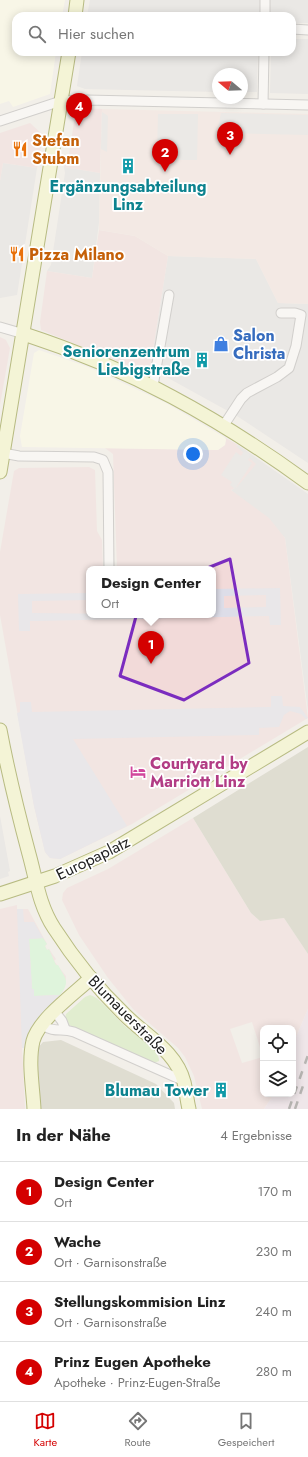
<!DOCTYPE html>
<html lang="de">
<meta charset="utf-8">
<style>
body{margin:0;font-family:Jost,sans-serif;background:#f6f6f6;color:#222}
.controls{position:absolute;right:12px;bottom:12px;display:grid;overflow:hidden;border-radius:8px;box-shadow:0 2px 10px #0003}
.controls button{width:36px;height:36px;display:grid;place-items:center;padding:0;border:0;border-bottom:1px solid #e0e0e0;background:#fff;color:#222;font:20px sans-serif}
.compass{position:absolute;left:212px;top:68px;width:36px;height:36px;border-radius:50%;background:#fff;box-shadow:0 2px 10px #0003;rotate:289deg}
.you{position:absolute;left:193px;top:454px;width:14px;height:14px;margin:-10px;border:3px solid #fff;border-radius:50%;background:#1a73e8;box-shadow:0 0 0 6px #1a73e833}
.badge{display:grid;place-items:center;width:26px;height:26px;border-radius:50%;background:#d40000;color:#fff;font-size:13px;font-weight:700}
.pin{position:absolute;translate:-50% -33px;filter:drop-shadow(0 1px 2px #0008)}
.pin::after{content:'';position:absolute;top:21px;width:14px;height:12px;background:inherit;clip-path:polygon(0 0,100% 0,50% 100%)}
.popup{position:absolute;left:86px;top:566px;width:130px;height:52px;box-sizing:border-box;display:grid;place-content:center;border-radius:8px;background:#fff;filter:drop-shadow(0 1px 3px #0005);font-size:13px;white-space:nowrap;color:#767676}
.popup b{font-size:15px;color:#222}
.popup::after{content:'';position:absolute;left:50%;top:100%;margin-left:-8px;border:8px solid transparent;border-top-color:#fff}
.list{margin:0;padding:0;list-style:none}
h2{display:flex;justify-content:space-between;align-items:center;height:52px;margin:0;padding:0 16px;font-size:17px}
h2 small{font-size:13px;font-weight:400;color:#767676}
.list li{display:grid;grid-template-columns:26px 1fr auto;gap:12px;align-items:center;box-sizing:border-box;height:60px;padding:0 16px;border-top:1px solid #e0e0e0}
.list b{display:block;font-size:15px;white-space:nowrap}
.list p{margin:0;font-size:13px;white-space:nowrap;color:#767676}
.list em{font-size:13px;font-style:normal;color:#767676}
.icon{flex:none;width:22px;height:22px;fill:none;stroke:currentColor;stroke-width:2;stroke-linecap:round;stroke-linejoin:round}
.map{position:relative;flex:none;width:308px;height:1109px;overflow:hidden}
.search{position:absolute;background:#fff;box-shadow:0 2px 10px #0003;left:12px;right:12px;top:12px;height:44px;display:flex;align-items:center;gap:10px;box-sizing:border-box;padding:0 14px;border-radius:12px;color:#767676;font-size:15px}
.sheet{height:292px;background:#fff}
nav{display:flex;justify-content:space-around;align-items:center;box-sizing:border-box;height:56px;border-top:1px solid #e0e0e0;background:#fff;font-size:11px;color:#767676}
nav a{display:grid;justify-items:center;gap:2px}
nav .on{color:#d40000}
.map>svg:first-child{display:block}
.residential{fill:#e0dfdf}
.commercial{fill:#f2dad9;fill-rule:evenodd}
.industrial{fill:#ebdbe8}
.education{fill:#ffffe5}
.military{fill:#f3e3dd}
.construction{fill:#c7c7b4}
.grass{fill:#cdebb0}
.park{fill:#c8facc}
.parking{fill:#e2e2e2}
.plaza{fill:#dddde8;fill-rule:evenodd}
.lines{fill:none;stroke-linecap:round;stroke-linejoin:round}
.street-casing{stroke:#a9a9a9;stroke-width:11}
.secondary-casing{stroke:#707d05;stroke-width:15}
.street{stroke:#fff;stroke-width:9}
.secondary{stroke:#f7fabf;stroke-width:13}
.rail{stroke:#707070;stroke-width:2.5;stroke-dasharray:8 8;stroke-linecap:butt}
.marked{fill:none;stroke:#7b2cbf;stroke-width:3;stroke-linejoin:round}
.labels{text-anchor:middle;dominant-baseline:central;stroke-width:3.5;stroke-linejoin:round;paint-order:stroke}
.food-label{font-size:16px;font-weight:bold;fill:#c56008;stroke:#fff;text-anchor:start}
.culture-label{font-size:16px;font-weight:bold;fill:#0d838f;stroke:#fff;text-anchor:end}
.shop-label{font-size:16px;font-weight:bold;fill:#366cbe;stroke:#fff;text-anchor:start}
.hotel-label{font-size:16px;font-weight:bold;fill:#b23c85;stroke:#fff;text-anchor:start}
.street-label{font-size:16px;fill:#222;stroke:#fff}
</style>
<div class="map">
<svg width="308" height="1109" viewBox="0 0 308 1109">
<rect width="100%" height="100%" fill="#f2efe9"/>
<g class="residential">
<path d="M90,0H261V16H87Z"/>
<path d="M270,0H308V23H292V16H269Z"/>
<path d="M292,39H308V94L270,93L271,52H292Z"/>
<path d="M82,52H258L257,92H242V74H218V92L85,89L77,86Z"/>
<path d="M3,163L37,168L17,295L0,298V181Z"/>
<path d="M64,167L100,173L99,222L92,278L47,271L51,265L65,173Z"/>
<path d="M168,256L256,259L278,303L308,304V463L237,416L179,384L163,375L146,373L151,362Z"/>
<path d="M238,445L308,494V711L285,538L231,490L237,487L236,446Z"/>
<path d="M0,816L10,871L8,872L9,876L0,879Z"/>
</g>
<g class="commercial">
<path d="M84,108L102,109L100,173L64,167L69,155L75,115L80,110Z"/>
<path d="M30,123L43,135L37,168L3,163L0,181V133Z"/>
<path d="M99,230L135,236L168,256L151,362L146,373L41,330L40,322L47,271L92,278Z"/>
<path d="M0,337L6,340L10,348L0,405Z"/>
<path d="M224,437L238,445L236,446L256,464L237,487L231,490L269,518L285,538L308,718L132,824L60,859L50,858L45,852L34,806L0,615V552L14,471L19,468L89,467L95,470L97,531L102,540L103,569H89V615H213V569H117L113,454L105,448L218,450L225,445L226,439Z"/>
<path d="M193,818L251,913L260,921L284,918L308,954V1009L293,1044V1028H263V1094H274L264,1109H202L194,1076L185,1057L178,1048L133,1009L108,978L79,935L62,900L63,893L67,888L108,869ZM252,1022L263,1057L242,1063L230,1029Z"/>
<path d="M17,905V909H28L47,944L45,946L47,950L49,949L56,959L54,961L66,976V980L63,991L34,1024L29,1033L25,1048H22L25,1109H0V909Z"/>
</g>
<path class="industrial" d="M308,1009V1109H264L274,1094H293V1044Z"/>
<g class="education">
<path d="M0,0H65L62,16H16V52H56L50,94L13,107L9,101L0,104Z"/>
<path d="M39,350L88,367L166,403L224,437L226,439L225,445L218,450L22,447L20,436L34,353Z"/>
</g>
<path class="military" d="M102,109L308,114V304L278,303L256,259L168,256L135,236L99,230Z"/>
<g class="construction">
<path d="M308,747V954L284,918L260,921L251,913L193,818Z"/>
<path d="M61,1040L156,1084L174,1103L175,1109H39L36,1050L43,1042Z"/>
</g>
<path class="grass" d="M90,995C100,997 117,1020 127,1028C135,1034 161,1051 159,1061L154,1063L69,1025L65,1018L66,1014L85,997Z"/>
<path class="park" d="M43,938L47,944L45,946L47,950L49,949L56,965H58C65,978 71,981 60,995L34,996L32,989L29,939Z"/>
<g class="parking">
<path d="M102,112L108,116L107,152L101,149Z"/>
<path d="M221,113L308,115V135L217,133Z"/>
<path d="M158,114H198L197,160H157Z"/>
<path d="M244,451L251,455L248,460L252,463L235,489L230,485L232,482L221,475L236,452L241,456Z"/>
</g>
<g class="plaza">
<path d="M280,588L281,625H270L269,616L37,621H30V631H19L18,594L89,593V600L32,601V613L213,615V589ZM266,595V607L224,608V596Z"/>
<path d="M271,696H282L283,706L300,707L308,718L306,719L301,714L290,711L284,715L279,727L259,728V735L73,739L127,826L60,859L50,858L45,852L34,806L17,713L20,712V702H31L32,712L271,707Z"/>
<path d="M17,909H23L24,922H34L43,938L29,939L32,989H34V996L60,995L34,1024L29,1033L25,1048H22Z"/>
</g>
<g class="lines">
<defs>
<g id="street">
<path d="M265,16V0"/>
<path d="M292,29L308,30"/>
<path d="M263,104L264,52"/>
<path d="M0,121L61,101L86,100L308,105"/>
<path d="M0,327L24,334"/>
<path d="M153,386L169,295"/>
<path d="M224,425L241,399L247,393L277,377L289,368L296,346L301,315L295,313H281"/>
<path d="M3,453L19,456L94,457L103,460L108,472L109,569"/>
<path d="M55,1012L62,1021L65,1029"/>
<path d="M42,1025C55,1033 61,1028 74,1032L184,1081"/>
</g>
<g id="secondary">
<path d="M75,16L77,0"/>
<path d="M24,334C129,368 219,418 308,483"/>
<path d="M0,472L69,52"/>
<path d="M0,730C8,772 18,813 29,854C36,879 39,905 54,928C74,959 98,989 125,1015C146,1036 176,1051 184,1082C186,1091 187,1100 189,1109"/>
<path d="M0,894L55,876L109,852L308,732"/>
<path d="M34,1109C33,1088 28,1062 33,1041C39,1019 74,994 91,978"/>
</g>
</defs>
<use href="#street" class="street-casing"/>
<use href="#secondary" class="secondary-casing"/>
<use href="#street" class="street"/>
<use href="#secondary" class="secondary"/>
<g class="rail">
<path d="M289,1109L308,1055"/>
<path d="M295,1109L305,1080"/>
</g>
</g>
<path d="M0 0H308V1109H0ZM230,559L249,663L184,700L120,676L142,594Z" fill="#f2efe9" fill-opacity=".55" fill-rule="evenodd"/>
<path class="marked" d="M230,559L249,663L184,700L120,676L142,594Z"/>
<defs>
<symbol id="restaurant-bare" viewBox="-9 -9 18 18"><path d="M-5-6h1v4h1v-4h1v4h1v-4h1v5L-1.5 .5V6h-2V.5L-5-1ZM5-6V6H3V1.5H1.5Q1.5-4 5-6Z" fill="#e8710a" stroke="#fff" stroke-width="2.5" paint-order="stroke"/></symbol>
<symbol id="building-bare" viewBox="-9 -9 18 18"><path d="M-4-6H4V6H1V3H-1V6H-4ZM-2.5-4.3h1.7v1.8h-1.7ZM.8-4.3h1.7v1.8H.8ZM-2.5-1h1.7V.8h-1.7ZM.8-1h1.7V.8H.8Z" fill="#0f9aa8" stroke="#fff" stroke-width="2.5" paint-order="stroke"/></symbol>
<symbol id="shop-bare" viewBox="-9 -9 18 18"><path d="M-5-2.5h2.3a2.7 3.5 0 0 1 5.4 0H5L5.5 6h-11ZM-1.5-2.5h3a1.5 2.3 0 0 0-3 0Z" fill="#3f7fe0" stroke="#fff" stroke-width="2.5" paint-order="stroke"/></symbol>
<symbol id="hotel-bare" viewBox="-9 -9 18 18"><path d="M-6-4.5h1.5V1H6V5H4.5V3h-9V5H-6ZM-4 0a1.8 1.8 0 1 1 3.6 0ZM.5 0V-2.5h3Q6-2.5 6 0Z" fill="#d1479c" stroke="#fff" stroke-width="2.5" paint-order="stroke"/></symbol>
</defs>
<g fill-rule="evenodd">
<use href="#restaurant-bare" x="9" y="138" width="22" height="22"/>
<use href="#building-bare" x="117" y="155" width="22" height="22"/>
<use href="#restaurant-bare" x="6" y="243" width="22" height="22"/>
<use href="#shop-bare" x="210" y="333" width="22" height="22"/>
<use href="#building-bare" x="191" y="349" width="22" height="22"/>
<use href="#hotel-bare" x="127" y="761" width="22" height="22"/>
<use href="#building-bare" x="210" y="1079" width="22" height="22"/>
</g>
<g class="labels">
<g class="food-label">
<text x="32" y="140">Stefan<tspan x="32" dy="18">Stubm</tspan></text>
<text x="29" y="254">Pizza Milano</text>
</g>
<g class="culture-label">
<text x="128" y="186" text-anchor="middle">Ergänzungsabteilung<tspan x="128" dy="18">Linz</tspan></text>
<text x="190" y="351">Seniorenzentrum<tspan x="190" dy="18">Liebigstraße</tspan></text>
<text x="209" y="1090">Blumau Tower</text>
</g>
<g class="shop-label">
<text x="233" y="335">Salon<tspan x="233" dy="18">Christa</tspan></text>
</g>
<g class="hotel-label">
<text x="150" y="763">Courtyard by<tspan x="150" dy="18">Marriott Linz</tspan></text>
</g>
<g class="street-label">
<text transform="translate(93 858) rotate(-26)">Europaplatz</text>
<text transform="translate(128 1015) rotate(45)">Blumauerstraße</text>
</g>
</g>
</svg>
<div class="controls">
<button><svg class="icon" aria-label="locate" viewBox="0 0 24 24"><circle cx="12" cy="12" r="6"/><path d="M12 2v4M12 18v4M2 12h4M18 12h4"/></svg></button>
<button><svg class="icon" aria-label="layers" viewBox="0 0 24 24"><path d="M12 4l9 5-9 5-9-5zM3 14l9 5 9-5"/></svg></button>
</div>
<svg class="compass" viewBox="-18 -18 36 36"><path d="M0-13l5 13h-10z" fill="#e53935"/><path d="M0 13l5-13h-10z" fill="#767676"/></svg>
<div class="you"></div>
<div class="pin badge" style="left:151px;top:664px">1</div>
<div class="popup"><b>Design Center</b>Ort</div>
<div class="pin badge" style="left:165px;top:172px">2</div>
<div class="pin badge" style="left:230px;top:155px">3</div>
<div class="pin badge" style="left:79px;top:126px">4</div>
<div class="search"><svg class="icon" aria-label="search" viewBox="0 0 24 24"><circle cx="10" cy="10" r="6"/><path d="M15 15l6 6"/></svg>Hier suchen</div>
</div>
<section class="sheet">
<h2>In der Nähe<small>4 Ergebnisse</small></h2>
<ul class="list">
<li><span class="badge">1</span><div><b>Design Center</b><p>Ort</p></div><em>170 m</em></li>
<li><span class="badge">2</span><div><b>Wache</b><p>Ort · Garnisonstraße</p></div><em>230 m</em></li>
<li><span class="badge">3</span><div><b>Stellungskommision Linz</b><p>Ort · Garnisonstraße</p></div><em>240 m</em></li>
<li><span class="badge">4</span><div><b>Prinz Eugen Apotheke</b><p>Apotheke · Prinz-Eugen-Straße</p></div><em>280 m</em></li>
</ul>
</section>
<nav>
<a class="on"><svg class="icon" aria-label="map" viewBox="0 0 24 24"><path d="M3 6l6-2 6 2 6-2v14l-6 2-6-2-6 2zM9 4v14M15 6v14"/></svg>Karte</a>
<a><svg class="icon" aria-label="directions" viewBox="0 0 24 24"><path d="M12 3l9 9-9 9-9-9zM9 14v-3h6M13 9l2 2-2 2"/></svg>Route</a>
<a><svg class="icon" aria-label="saved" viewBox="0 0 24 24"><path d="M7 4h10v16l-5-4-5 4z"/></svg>Gespeichert</a>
</nav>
